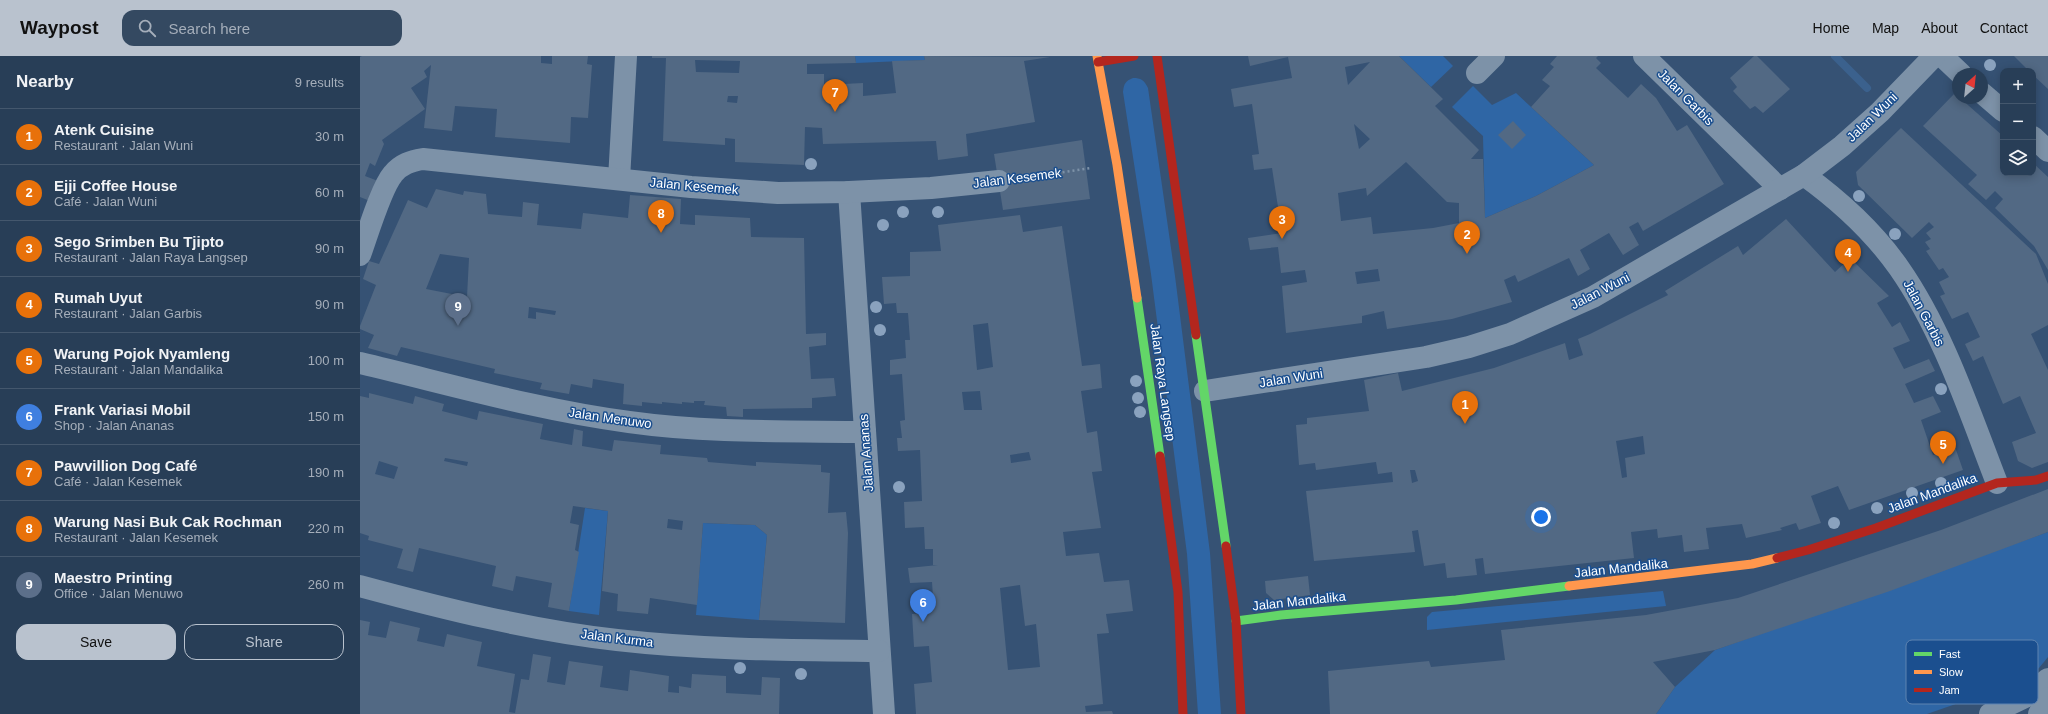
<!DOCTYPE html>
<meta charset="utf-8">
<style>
body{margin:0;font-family:Arial,sans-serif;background:#344961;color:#f1f3f6}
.controls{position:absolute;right:12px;top:12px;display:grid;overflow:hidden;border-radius:8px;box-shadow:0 2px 10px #0003}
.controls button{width:36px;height:36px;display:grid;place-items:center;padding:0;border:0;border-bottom:1px solid #44576d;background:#283e57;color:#f1f3f6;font:20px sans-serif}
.compass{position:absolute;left:1592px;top:12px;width:36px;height:36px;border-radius:50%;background:#283e57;box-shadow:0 2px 10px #0003;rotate:27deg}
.you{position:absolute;left:1181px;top:461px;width:14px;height:14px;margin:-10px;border:3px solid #fff;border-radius:50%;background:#1a73e8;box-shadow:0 0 0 6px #1a73e833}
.badge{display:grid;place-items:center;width:26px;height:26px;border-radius:50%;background:#b9c2ce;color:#fff;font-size:13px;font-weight:700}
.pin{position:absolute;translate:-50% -33px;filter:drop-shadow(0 1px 2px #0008)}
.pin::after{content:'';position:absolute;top:21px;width:14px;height:12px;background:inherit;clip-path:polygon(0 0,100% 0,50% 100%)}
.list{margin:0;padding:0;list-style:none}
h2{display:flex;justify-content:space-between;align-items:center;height:52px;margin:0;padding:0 16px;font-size:17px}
h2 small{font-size:13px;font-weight:400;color:#a5aeba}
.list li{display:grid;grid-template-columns:26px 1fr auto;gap:12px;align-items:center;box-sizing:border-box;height:56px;padding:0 16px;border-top:1px solid #44576d}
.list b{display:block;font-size:15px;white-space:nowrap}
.list p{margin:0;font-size:13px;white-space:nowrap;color:#a5aeba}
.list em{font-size:13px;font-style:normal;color:#a5aeba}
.actions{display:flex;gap:8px;padding:12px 16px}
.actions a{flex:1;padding:9px 0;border:1px solid #b9c2ce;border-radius:12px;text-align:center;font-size:14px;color:#b9c2ce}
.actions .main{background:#b9c2ce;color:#111}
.icon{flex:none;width:22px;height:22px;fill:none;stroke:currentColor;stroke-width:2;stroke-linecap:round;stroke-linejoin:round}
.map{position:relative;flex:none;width:1688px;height:658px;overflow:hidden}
header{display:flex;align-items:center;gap:24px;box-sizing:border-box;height:56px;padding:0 20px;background:#b9c2ce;color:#111}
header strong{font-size:19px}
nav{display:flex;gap:22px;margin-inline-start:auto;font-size:14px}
.search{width:280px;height:36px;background:#344961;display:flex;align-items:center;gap:10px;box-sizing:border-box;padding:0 14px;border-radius:12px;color:#a5aeba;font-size:15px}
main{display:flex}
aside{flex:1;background:#283e57}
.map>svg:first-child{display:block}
.green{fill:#2f66a5}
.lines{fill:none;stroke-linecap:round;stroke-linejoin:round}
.stream{stroke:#3b618d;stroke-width:8}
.building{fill:#526984;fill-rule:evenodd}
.path{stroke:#7d92a8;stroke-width:2.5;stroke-dasharray:2 3;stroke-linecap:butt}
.street{stroke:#7d92a8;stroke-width:22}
.fast{stroke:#63d668;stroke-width:9}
.slow{stroke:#ff974d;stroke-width:9}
.jam{stroke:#b3261e;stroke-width:9}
.tree{fill:#8aa2be}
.labels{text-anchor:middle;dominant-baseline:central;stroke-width:3;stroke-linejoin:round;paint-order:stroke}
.street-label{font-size:13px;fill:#fff;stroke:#1b4f8f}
.key{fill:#1b4f8f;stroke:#5f84b1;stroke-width:1}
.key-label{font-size:11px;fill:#fff}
</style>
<header>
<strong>Waypost</strong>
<div class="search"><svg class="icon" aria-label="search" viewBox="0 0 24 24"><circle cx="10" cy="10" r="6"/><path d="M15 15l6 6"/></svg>Search here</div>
<nav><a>Home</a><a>Map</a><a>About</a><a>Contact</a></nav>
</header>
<main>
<aside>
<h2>Nearby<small>9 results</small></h2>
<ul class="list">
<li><span class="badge" style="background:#e8710a">1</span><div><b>Atenk Cuisine</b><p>Restaurant · Jalan Wuni</p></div><em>30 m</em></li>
<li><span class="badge" style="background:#e8710a">2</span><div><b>Ejji Coffee House</b><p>Café · Jalan Wuni</p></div><em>60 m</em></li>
<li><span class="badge" style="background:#e8710a">3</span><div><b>Sego Srimben Bu Tjipto</b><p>Restaurant · Jalan Raya Langsep</p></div><em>90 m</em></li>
<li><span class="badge" style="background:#e8710a">4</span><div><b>Rumah Uyut</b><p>Restaurant · Jalan Garbis</p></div><em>90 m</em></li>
<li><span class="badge" style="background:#e8710a">5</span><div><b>Warung Pojok Nyamleng</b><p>Restaurant · Jalan Mandalika</p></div><em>100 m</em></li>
<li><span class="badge" style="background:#3f7fe0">6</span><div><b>Frank Variasi Mobil</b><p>Shop · Jalan Ananas</p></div><em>150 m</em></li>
<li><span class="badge" style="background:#e8710a">7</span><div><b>Pawvillion Dog Café</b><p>Café · Jalan Kesemek</p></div><em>190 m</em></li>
<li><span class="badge" style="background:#e8710a">8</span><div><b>Warung Nasi Buk Cak Rochman</b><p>Restaurant · Jalan Kesemek</p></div><em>220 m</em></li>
<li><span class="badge" style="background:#5c6f8a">9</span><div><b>Maestro Printing</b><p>Office · Jalan Menuwo</p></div><em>260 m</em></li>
</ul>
<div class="actions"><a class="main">Save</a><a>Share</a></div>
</aside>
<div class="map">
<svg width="1688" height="658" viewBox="0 0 1688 658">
<rect width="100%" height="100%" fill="#365274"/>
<g class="green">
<path d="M495,0H564L565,4L496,7Z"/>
<path d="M1039,0H1083L1093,10L1071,31Z"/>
<path d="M773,22C781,22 784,24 788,32L815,220L850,497L861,658H838L827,498L791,218L763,36C764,28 765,25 773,22Z"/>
<path d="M1113,30L1132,49L1156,37L1234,109L1176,140L1125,162L1123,80L1092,51Z"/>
<path d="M225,452L248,455L239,559L209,555Z"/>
<path d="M343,467L395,469L407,479L399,564L336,559Z"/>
<path d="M1688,476V601L1679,612L1662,625L1567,658H1296L1315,631L1355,594Z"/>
<path d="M1303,535L1306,550L1067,574V561L1072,556Z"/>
</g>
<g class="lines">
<path class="stream" d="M1475,0L1507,32"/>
</g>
<g class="building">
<path d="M2,0H181V7L192,8V0H228L227,8L232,9L228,62L211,61L210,87L135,81L137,53L95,50L92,75L64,72L71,9L64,15L67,21L51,32L65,53L22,84L24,88L15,110L10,107L5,120L18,125L10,145L0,141V1Z"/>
<path d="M292,0H495L496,7L447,8V18H464V29L503,27V40L536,37L532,5L565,4L564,0L690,1L664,5L675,66L606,78L608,100L578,104L576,85L463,88L462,72L445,71L444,109L375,106V83L365,82V89L303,85L306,2H292ZM335,4L380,5L379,17L336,16ZM368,40H378L377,47L367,46Z"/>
<path d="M888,0H1039L1083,43L1075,50L1119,94L1111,103H1123L1125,162L1176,140L1234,109L1171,51L1190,30L1182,24L1194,11L1190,8L1197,0H1238L1236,2L1241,7L1236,12L1268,42L1281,28L1296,42L1317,75L1327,69L1364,128L1283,175L1278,166L1269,171L1279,189L1263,199L1249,177L1220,194L1230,213L1218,220L1209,202L1158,226L1155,219L1144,224L1152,246L1092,263L1027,273L1024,255L1002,260V267L926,277L922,230L947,226L945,214L921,217L918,191L890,194L888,182L922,177L912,112L894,114L892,99L899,98L892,48L874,51L871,33L932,22L928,1L890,10ZM1010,6L988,29L985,11ZM994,68L1010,83L999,93ZM1046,106L1087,146L1099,147V167L1073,172L1013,178L1011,161L981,165L978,137L1006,132L1007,140ZM1018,213L1020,225L997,228L995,216Z"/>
<path d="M1394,0H1397L1430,33L1403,57L1395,50L1390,53L1373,35L1377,31L1370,22Z"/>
<path d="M1654,0H1688V33L1673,19V15H1669Z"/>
<path d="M1595,37L1598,42H1600L1643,80V117H1673V107L1688,121V214L1674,190L1635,152L1643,143L1635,135L1626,144L1608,128L1617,119L1563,70Z"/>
<path d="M1153,65L1166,79L1152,93L1138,79Z"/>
<path d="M1541,72L1676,198L1688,228V269L1671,278L1688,314V406L1672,412L1658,405L1652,386L1676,377L1660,340L1643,348L1623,300L1613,305L1605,288L1620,281L1608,256L1592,263L1580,240L1585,238L1579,226L1589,221L1583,212L1579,214L1566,195L1570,193L1565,186L1571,183L1566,177L1574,171L1569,166L1552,182L1498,129L1496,116Z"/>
<path d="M722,84L730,143L643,154L634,98Z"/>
<path d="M76,133L103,139L104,135L126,138L128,158L162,161L163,146L179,148L177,169L221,173L223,157L268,162L270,139L321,143L320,168L335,169V159L390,162L391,181L444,182L446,278L466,277V289L449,291L451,323L474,322L476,340L452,342V352L383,353V361L367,360L366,351L344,349L345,345H334V347L322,346V348L302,346V348L282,346V350L263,348L264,328L233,323L232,332L211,328L209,338L180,333L182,327L134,317L135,313L41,291L37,300L8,292L14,279L0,273V270L16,229L3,223L9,205L19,208L48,144L67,152ZM80,198L109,202L107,241L66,233ZM169,251L196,255L195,259L176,256V263L168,262Z"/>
<path d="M660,159L663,176L702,170L722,310L740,308L742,332L721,335L727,377L737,375L742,415L732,416L741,472L703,476L706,500L739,497L744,526L769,524L773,555L746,558L749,577L737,578L743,648L725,650L726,656L752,655L753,658H556L554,628L572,626L569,590L554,591L552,558L566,557L565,542L573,541L572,526L550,527L548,512L578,509H573V493H565L564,471L545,472L544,446L562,445L560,394L538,395L537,382H542L540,365L545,364L542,318L530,319V304L546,302L545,284H550L548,257H537L536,247L524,248L522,221L550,220V196L581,195L578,169ZM628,267L633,311L617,314L613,269ZM620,335L622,354H604L602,336ZM669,396L671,404L651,407L650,399ZM660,529L665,570L676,568L680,611L648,614L640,532Z"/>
<path d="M1426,163L1475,216L1490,202L1529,240L1517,247L1532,271L1540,266L1550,285L1533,292L1544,313L1569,303L1575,315L1545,328L1554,347L1573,340L1581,356L1561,364L1573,399L1595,391L1603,414L1489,454L1478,430L1451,440L1461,467L1439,474L1436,467L1420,472L1422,474L1386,482L1382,468L1346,472L1349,493L1324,496L1322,479L1298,482L1297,473L1271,476L1274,502L1125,518L1123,502L1115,503L1117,519L1087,522L1085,507L1064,510L1058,474L1052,475L1055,496L954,505L946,435L1033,426L1032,416L1018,418L1016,406L956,414L955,407L939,409L936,369L947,368V362L1009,355L1004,324L1038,317L1042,335L1134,312L1205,287L1209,304L1223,299L1218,283L1230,278L1308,239L1305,235L1378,190L1383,199ZM1283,380L1285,398L1265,402L1267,421L1262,422L1256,385ZM1050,414H1055L1058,425L1052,427Z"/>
<path d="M9,337L53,348L55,340L84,348L82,355L117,364L119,355L183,368L180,383L212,389L214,373L223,375L222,390L252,395L254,384L301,389L300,398L347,402L348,406L396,410V406L461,409V416L470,417L468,457L486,456L488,477L485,567L399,564L407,479L395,469L343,467L337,549L290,542L288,558L257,555L258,538L242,535L248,455L213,450L210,467L219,469L215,494L219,496L209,555L188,551L192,527L156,520L153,535L132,530L136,510L59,492L53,516L37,512L43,493L8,484L9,480L0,477V340L9,342ZM85,402L108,406L107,410L84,405ZM19,405L38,411L34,423L15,418ZM308,463L323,465L322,474L307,472Z"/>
<path d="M1688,433V476L1530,535L1355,594L1293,606L1315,631L1296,658H970L968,615L1069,605L1071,611L1145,604L1141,574L1286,559L1378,542L1581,474Z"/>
<path d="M948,520L950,539L914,544L906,537L905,525Z"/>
<path d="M0,564L10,566L8,579L26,582L30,565L60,572L57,585L84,591L87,578L122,586L117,610L155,618L149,656L155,657L161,623L169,624L173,598L191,601L187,626L205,629L209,605L243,610L240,631L268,635L270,614L309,620L308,636L319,637V630L331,632L332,618L366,620V637L401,639L402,621L420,622L419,658H0Z"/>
</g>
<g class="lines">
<path class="path" d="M663,122L731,112"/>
<g class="street">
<path d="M1284,0L1420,133"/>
<path d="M1582,0L1601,18"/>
<path d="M1117,17L1134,0"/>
<path d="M1622,37L1643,55"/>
<path d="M1673,81L1688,95"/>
<path d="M1444,119C1480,145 1513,175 1539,212C1583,275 1609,355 1637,427"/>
<path d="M259,123L266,0"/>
<path d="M489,136L524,658"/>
<path d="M0,199C7,180 21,132 33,118C41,108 51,105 63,103L331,131L418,137L489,136L571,132L639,125"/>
<path d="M0,307C89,328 178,354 269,366C347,377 426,375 505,376"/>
<path d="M845,335L1066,301L1109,291L1150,278L1233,241L1444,119L1482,90L1520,56L1574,0"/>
<path d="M0,530C85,553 170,574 257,584C344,594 432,594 519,595"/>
<path d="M1630,658L1669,639L1688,623"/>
<path d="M1679,658L1688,642"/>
</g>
<g class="fast">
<path d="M777,242L800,400"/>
<path d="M836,279L866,490"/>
<path d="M876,565L921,559L1096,544L1209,530"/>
</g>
<g class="slow">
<path d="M737,0L757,109L777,242"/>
<path d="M1209,530L1392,508L1417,502"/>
</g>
<g class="jam">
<path d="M797,0L836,279"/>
<path d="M738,6L774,0"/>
<path d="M800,400L818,536L823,658"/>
<path d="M866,490L876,565L881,658"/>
<path d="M1417,502L1448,494L1516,472L1637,427L1676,424L1688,420"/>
</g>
</g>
<g class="tree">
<circle cx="1630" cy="9" r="6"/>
<circle cx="451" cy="108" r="6"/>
<circle cx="1499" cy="140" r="6"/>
<circle cx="543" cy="156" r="6"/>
<circle cx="578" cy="156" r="6"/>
<circle cx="523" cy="169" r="6"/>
<circle cx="1535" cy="178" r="6"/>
<circle cx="516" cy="251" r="6"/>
<circle cx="520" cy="274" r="6"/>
<circle cx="776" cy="325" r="6"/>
<circle cx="1581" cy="333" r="6"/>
<circle cx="778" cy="342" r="6"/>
<circle cx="780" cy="356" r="6"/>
<circle cx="1581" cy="427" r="6"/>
<circle cx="539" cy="431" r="6"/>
<circle cx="1552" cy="437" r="6"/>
<circle cx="1517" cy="452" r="6"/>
<circle cx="1474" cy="467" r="6"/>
<circle cx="380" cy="612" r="6"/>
<circle cx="441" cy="618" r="6"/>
</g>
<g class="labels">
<g class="street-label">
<text transform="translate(1326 41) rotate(45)">Jalan Garbis</text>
<text transform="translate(1512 61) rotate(-44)">Jalan Wuni</text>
<text transform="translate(657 122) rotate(-7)">Jalan Kesemek</text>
<text transform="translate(334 130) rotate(5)">Jalan Kesemek</text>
<text transform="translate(1240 235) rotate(-27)">Jalan Wuni</text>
<text transform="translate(1564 257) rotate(62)">Jalan Garbis</text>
<text transform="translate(931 322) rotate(-9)">Jalan Wuni</text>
<text transform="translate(803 326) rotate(82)">Jalan Raya Langsep</text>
<text transform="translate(250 362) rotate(8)">Jalan Menuwo</text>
<text transform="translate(506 397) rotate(-94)">Jalan Ananas</text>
<text transform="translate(1572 437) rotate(-20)">Jalan Mandalika</text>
<text transform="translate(1261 512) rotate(-6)">Jalan Mandalika</text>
<text transform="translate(939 545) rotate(-6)">Jalan Mandalika</text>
<text transform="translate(257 582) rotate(7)">Jalan Kurma</text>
</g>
</g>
<rect x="1546" y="584" width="132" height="64" rx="6" class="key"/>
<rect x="1554" y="596" width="18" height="4" fill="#63d668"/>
<rect x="1554" y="614" width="18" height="4" fill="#ff974d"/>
<rect x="1554" y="632" width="18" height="4" fill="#b3261e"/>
<g class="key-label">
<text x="1579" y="602">Fast</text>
<text x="1579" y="620">Slow</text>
<text x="1579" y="638">Jam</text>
</g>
</svg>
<div class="controls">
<button>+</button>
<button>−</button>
<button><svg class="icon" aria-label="layers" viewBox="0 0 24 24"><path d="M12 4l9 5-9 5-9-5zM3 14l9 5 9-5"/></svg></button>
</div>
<svg class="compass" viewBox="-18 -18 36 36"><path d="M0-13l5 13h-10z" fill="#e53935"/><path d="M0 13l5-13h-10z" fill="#a5aeba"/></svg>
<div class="you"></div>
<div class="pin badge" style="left:1105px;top:368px;background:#e8710a">1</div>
<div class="pin badge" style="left:1107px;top:198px;background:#e8710a">2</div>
<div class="pin badge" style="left:922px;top:183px;background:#e8710a">3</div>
<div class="pin badge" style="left:1488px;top:216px;background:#e8710a">4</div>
<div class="pin badge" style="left:1583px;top:408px;background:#e8710a">5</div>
<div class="pin badge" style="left:563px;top:566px;background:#3f7fe0">6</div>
<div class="pin badge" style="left:475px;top:56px;background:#e8710a">7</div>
<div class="pin badge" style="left:301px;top:177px;background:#e8710a">8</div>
<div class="pin badge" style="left:98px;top:270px;background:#5c6f8a">9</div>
</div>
</main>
